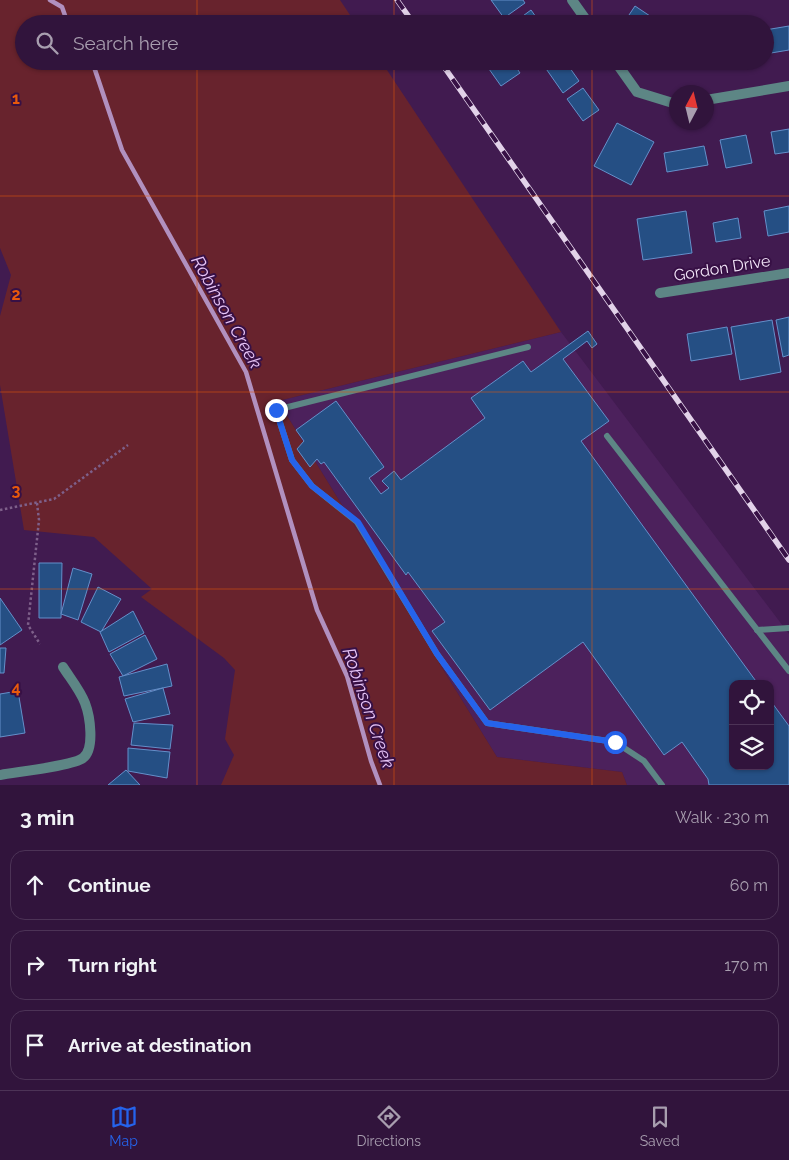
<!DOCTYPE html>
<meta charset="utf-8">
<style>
body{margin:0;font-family:Raleway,sans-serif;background:#391d43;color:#f1f3f6}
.controls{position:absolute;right:15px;bottom:15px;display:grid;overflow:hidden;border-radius:10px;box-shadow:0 1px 4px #0004}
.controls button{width:45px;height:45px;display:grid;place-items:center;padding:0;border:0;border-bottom:1px solid #4c3356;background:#31143c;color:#f1f3f6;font:25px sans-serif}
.compass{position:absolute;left:669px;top:85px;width:45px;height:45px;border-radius:50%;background:#31143c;box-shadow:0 1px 4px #0004;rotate:7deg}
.stop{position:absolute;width:15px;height:15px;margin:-11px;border:4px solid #2563eb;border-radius:50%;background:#fff}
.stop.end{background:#2563eb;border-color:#fff;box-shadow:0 1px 5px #0008}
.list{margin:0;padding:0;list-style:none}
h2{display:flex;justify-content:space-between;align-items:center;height:65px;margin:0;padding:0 20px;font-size:21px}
h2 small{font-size:16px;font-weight:400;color:#a89eaf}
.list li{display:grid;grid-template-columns:32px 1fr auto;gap:15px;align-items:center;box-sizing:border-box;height:70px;margin:0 10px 10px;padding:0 10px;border:1px solid #4c3356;border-radius:15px}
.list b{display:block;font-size:19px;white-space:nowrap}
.list em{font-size:16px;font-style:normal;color:#a89eaf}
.icon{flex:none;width:28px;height:28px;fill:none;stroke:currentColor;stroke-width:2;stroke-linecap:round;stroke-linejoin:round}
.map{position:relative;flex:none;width:789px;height:785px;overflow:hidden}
.search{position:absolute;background:#31143c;box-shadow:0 1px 4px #0004;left:15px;right:15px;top:15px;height:55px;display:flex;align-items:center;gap:12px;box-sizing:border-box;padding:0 18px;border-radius:28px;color:#a89eaf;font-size:19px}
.sheet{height:305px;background:#31143c}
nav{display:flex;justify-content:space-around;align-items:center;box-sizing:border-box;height:70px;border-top:1px solid #4c3356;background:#31143c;font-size:14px;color:#a89eaf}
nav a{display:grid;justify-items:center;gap:2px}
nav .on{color:#2563eb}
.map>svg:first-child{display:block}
.built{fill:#4c215c;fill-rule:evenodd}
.green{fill:#68232d}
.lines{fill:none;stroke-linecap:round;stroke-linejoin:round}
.stream{stroke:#b190bf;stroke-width:4.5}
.building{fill:#254f84;stroke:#6490ca}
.path{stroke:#7e608a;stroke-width:2.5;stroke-dasharray:2.5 2.5;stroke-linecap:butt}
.service{stroke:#5d8685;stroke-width:6}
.minor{stroke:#5d8685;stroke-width:10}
.rail-casing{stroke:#e2d2e9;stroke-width:5.5}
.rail{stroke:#371045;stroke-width:4;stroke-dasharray:11;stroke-linecap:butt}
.route{stroke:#2563eb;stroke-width:6}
.grid{fill:none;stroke:#e8590c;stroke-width:1;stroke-opacity:0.55}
.labels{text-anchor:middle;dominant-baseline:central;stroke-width:4;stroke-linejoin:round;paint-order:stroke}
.street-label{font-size:16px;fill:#f4e7fa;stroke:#371045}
.water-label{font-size:18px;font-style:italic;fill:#e7c4f7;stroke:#371045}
.grid-label{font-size:16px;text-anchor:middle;font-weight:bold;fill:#e8590c;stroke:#371045;stroke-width:4;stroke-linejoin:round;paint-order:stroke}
</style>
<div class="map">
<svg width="789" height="785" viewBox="0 0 789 785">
<rect width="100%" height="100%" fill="#411b50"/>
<path class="built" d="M561,332L789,634V785H627L622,772L497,757L278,401ZM733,684H770V766H733Z"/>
<path class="green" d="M0,0H340L356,24H24V61H381L561,332L278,401L497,757L622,772L627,785H221L234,755L225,739L235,670L224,658L141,597L152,589L94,537L24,530L0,385V316L11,275L0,248Z"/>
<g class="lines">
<g class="stream">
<path d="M50,0L62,7L68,24"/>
<path d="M92,61L122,150L246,372L317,610L347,676L371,761L380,785"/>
</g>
</g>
<g class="building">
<path d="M491,0H523L525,3L504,18Z"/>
<path d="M635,6L662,24H623Z"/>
<path d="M531,10L541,24H512Z"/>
<path d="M789,26V50L765,54V30Z"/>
<path d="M500,61H512L520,73L501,86L489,69Z"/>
<path d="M544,61H565L579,81L563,93L542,63Z"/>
<path d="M583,88L599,110L583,121L567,99Z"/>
<path d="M617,123L654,142L631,185L594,166Z"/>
<path d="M789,129V152L775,154L771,132Z"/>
<path d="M746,135L752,163L726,168L720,140Z"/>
<path d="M704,146L708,165L667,172L664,153Z"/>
<path d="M789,206V232L768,236L764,211Z"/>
<path d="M686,211L692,253L643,260L637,219Z"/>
<path d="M738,218L741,238L716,242L713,223Z"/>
<path d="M789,317V355L783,357L776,320Z"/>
<path d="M772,320L781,372L740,380L731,327Z"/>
<path d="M727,327L732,354L691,361L687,334Z"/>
<path d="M588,331L597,344L592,348L587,341L563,359L609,421L581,441L758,684H733V766H770V700L789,726V785H709L708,779L682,742L664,755L583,642L490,710L432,631L445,622L408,572L406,575L324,462L321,464L317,459L310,467L297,449L304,441L296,430L336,401L384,467L369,478L381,494L389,488L382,481L394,471L401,480L485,418L471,398L523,361L531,372Z"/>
<path d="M39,563H62L61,618H39Z"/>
<path d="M73,568L92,574L78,620L61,614Z"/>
<path d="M98,587L121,599L101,632L81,622Z"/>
<path d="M0,598L22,630L0,645Z"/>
<path d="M133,611L144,633L109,652L100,632Z"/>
<path d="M145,635L157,659L123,676L110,654Z"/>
<path d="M0,648H6L4,673H0Z"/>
<path d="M167,664L172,686L124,696L119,677Z"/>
<path d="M163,688L170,714L133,722L125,699Z"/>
<path d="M18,691L25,733L0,737V694Z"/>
<path d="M134,723L173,725L170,749L131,745Z"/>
<path d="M128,748L170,752L167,778L128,771Z"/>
<path d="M126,770L140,785H108Z"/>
</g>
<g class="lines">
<g class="path">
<path d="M37,503L39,520L28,625L40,644"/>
<path d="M0,510L54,499L128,445"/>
</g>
<g class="service">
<path d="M528,347L276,410L292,460L312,486L357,522L437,654L487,723L615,742L644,761L662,785"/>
<path d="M607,436L789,671"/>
<path d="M757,630L789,628"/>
</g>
<g class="minor">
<path d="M572,0L589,24"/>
<path d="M615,61L637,92L676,104"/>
<path d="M706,100L789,86"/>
<path d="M660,293L789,273"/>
<path d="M0,775C15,772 73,766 83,758C95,749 90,716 85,703C80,690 70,678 63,667"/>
</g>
<defs>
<g id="rail">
<path d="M397,0L414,24"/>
<path d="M440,61L789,560"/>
</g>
</defs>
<use href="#rail" class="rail-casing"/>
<use href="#rail" class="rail"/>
</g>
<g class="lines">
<path class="route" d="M276,410L292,460L312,486L358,522L437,654L487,723L615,742"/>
</g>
<path class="grid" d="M197,0V24M394,0V24M592,0V24M197,61V785M394,61V785M592,61V785M0,196H789M0,392H789M0,589H789"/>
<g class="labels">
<g class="street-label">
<text transform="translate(722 268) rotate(-9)">Gordon Drive</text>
</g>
<g class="water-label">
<text transform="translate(227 312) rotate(61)">Robinson Creek</text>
<text transform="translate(369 708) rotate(71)">Robinson Creek</text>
</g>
</g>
<g class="grid-label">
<text x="16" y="104">1</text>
<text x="16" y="300">2</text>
<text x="16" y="496">3</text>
<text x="16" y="693">4</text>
</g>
</svg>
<div class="controls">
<button><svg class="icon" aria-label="locate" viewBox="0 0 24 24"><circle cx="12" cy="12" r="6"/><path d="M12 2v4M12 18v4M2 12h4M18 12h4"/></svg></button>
<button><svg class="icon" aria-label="layers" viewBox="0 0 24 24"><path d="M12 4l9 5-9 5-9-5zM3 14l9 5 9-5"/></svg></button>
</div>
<svg class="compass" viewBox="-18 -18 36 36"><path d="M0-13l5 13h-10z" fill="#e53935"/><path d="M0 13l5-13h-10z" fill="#a89eaf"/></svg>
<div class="stop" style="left:615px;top:742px"></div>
<div class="stop end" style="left:276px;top:410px"></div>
<div class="search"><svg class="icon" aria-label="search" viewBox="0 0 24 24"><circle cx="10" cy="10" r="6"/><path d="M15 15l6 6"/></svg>Search here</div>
</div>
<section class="sheet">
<h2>3 min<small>Walk · 230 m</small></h2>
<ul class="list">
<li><svg class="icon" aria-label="ahead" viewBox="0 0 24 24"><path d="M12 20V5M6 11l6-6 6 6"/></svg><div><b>Continue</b></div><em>60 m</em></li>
<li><svg class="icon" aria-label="right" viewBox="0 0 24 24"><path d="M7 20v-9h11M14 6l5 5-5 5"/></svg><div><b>Turn right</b></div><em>170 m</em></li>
<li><svg class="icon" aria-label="arrive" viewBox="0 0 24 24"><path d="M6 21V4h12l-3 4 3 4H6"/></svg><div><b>Arrive at destination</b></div></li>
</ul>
</section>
<nav>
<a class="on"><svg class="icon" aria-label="map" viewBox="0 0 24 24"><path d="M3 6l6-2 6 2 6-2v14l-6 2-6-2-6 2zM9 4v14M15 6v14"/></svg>Map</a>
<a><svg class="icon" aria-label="directions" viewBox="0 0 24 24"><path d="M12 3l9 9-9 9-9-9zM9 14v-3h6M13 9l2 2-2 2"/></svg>Directions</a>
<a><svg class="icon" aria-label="saved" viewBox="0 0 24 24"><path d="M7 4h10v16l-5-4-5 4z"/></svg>Saved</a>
</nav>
